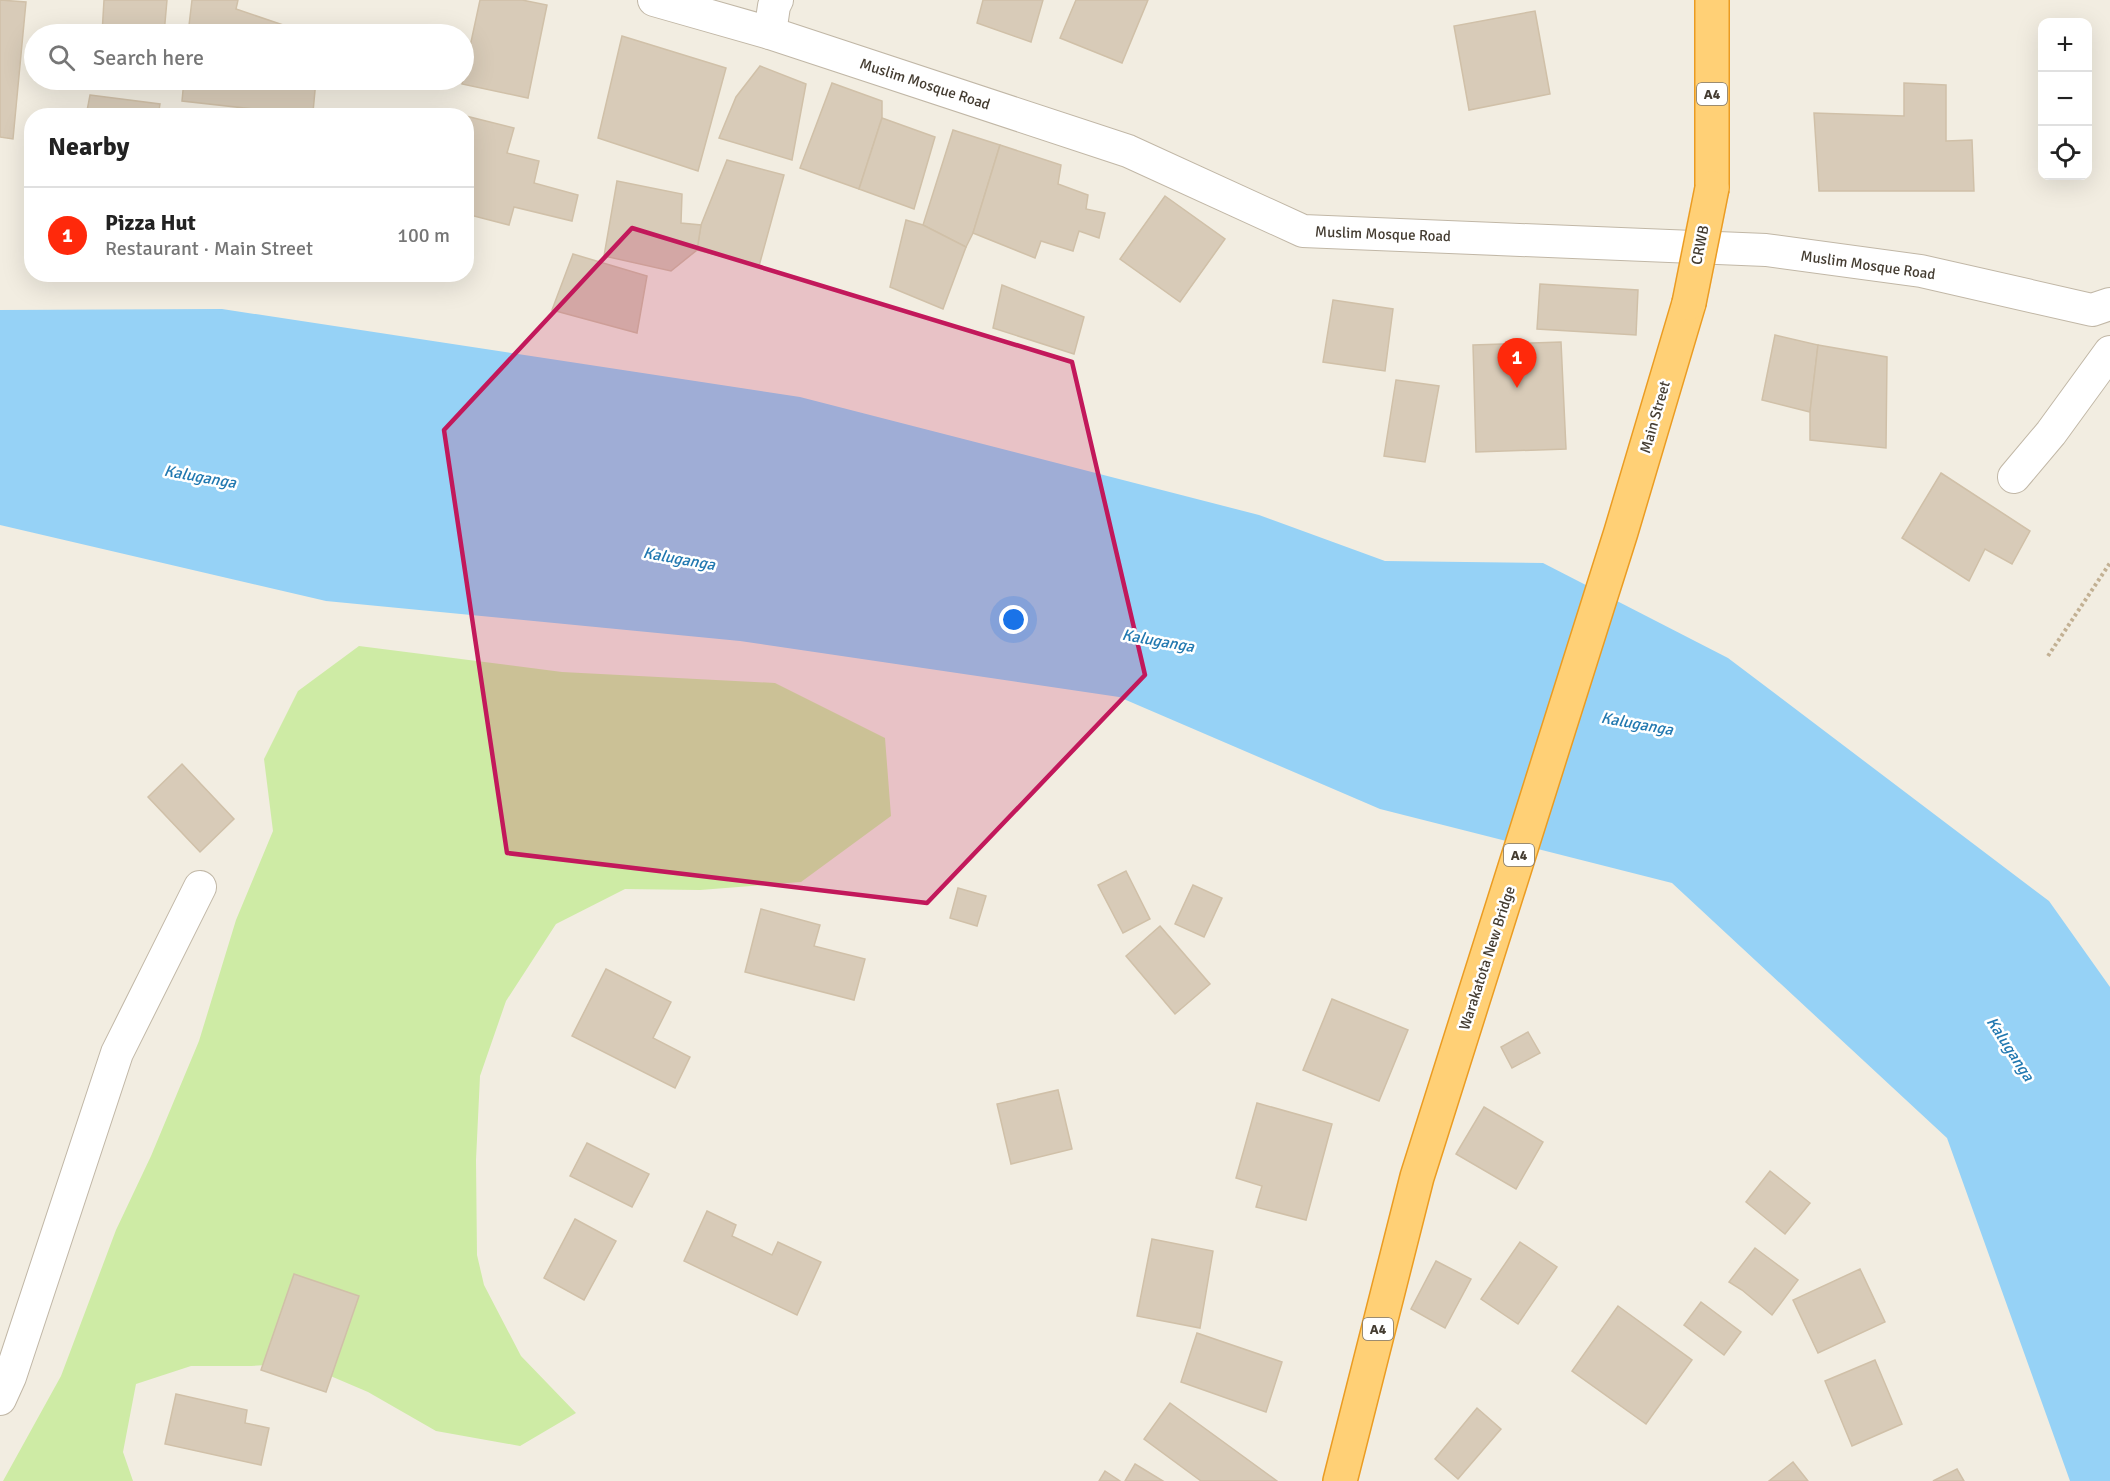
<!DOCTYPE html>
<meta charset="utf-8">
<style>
body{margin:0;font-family:Signika,sans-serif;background:#f6f6f6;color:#222}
.controls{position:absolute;right:18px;top:18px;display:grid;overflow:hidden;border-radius:12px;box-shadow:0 6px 24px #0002}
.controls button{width:54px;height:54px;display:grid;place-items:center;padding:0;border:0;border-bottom:2px solid #e0e0e0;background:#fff;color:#222;font:30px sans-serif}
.you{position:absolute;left:1014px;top:620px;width:21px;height:21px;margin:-15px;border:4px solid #fff;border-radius:50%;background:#1a73e8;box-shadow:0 0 0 9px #1a73e833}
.badge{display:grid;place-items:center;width:39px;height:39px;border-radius:50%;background:#ff290b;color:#fff;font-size:20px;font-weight:700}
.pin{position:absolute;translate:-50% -50px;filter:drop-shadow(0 2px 3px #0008)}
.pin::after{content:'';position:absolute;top:32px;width:21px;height:18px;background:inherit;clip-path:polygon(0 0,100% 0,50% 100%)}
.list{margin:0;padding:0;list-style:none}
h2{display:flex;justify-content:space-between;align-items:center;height:78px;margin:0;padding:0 24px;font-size:26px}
h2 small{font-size:20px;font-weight:400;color:#767676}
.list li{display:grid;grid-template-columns:39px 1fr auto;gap:18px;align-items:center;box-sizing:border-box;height:96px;padding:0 24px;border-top:2px solid #e0e0e0}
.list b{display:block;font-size:22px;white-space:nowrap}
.list p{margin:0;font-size:20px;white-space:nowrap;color:#767676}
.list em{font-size:20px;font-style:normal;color:#767676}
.icon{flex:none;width:33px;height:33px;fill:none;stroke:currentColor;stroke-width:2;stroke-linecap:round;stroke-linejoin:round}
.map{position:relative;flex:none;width:2110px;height:1481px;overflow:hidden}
.search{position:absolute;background:#fff;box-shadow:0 6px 24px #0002;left:24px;top:24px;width:450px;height:66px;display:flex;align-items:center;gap:15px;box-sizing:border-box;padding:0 21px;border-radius:33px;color:#767676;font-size:22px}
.panel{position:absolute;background:#fff;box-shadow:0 6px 24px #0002;left:24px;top:108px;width:450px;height:174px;border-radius:24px}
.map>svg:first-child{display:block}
.green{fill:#ceeba5}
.water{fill:#96d2f6}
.building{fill:#d8cbb8;stroke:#d0c0a8;stroke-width:1.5}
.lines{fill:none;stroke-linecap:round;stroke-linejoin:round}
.minor-casing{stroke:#c1b7a6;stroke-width:34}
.trunk-casing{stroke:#eb9c22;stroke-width:36}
.path{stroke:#c2b093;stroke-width:4;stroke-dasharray:3 3;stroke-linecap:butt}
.minor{stroke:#fff;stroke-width:32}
.trunk{stroke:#ffd076;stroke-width:33}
.trunk-bridge-casing{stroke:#eb9c22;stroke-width:36;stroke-linecap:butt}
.trunk-bridge{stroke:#ffd076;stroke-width:33}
.marked{fill:#c2185b;fill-opacity:0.2;stroke:#c2185b;stroke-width:4.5;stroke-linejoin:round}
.labels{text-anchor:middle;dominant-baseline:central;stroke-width:5;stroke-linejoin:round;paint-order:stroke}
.shield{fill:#fff;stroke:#7c766f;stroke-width:1.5}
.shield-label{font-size:14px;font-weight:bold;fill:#443c31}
.street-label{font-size:15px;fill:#443c31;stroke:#fff}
.water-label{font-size:16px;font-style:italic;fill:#2178b0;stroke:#fff}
</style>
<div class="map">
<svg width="2110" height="1481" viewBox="0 0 2110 1481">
<rect width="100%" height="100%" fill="#f2ede1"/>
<path class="green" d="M359,646L562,672L775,683L885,738L891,816L801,882L700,890L625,889L556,924L506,1001L480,1076L476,1160L477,1255L484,1285L521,1356L576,1413L520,1446L436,1431L368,1392L300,1363L251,1366H191L136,1384L123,1452L133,1481H3L61,1376L116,1230L151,1156L199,1041L236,920L273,831L264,759L298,691Z"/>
<path class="water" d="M222,309L800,397L1259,515L1385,561L1543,563L1728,658L2049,901L2110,987V1481H2070L1947,1138L1672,883L1380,809L1119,697L740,641L326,601L0,525V310Z"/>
<g class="building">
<path d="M0,0L26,2L13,139L0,137Z"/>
<path d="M104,0H167L164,34H102Z"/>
<path d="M192,0H238L236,9L307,33L306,34H188Z"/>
<path d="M480,0H522L547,5L528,98L462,84Z"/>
<path d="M983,0H1043L1031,42L977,23Z"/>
<path d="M1076,0H1148L1122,63L1060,38Z"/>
<path d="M1535,11L1550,94L1469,110L1454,26Z"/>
<path d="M622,36L726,68L698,171L598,138Z"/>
<path d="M760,66L806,84L792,160L719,138L736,97Z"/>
<path d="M184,80H316L313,112L343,116H252L253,109L182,101Z"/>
<path d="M832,83L882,101V118L859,189L800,168Z"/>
<path d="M1904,83L1946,85V141L1972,140L1974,191H1819L1814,113L1904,116Z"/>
<path d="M90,95L160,104L158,116H86Z"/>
<path d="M466,116L514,128L507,153L539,161L534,183L578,195L572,221L514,207L509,225L466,214Z"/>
<path d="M882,118L935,137L914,209L859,189Z"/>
<path d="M953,130L1000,145L973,233L966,247L923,225Z"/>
<path d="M1000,145L1061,165L1058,184L1088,195L1086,209L1105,213L1099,238L1079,231L1073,251L1041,241L1035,258L973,233Z"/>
<path d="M727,160L784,175L759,266L697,250L701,225Z"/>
<path d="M617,181L682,194L681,223L701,225L697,250L671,271L604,256Z"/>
<path d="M1165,196L1225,239L1180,302L1120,259Z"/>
<path d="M906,220L923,225L966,247L943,309L890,287Z"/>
<path d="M573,254L647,276L637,333L552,310Z"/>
<path d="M1540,284L1638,290L1636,335L1537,329Z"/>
<path d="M1002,285L1084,317L1074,354L993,328Z"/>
<path d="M1333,300L1393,309L1385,371L1323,362Z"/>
<path d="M1775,335L1818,345L1810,412L1762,400Z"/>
<path d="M1561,342L1566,449L1476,452L1473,345Z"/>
<path d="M1818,345L1887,357L1886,448L1810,440V412Z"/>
<path d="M1396,380L1439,386L1425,462L1384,456Z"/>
<path d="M1941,473L2030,531L2012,564L1985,549L1969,581L1902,538Z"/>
<path d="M182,764L234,819L200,852L148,797Z"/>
<path d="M1126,871L1150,919L1123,933L1098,885Z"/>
<path d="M1193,885L1222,898L1204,937L1175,924Z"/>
<path d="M958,888L986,896L977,926L950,918Z"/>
<path d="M761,909L820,925L814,946L865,959L854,1000L745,972Z"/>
<path d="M1160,926L1210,984L1175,1014L1126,956Z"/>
<path d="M606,969L671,1002L653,1038L690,1057L675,1088L572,1036Z"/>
<path d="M1332,999L1408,1030L1379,1101L1303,1070Z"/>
<path d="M1528,1032L1540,1053L1512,1068L1501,1047Z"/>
<path d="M1058,1090L1072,1149L1011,1164L997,1104Z"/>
<path d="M1257,1103L1332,1124L1306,1220L1256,1207L1262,1186L1236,1178Z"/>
<path d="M1484,1107L1543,1142L1516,1189L1456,1154Z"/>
<path d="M587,1143L649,1174L632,1207L570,1176Z"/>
<path d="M1770,1171L1810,1203L1785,1234L1746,1202Z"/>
<path d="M707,1211L736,1225L732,1236L772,1255L778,1242L821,1262L797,1315L684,1261Z"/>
<path d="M575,1219L616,1241L584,1300L544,1278Z"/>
<path d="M1152,1239L1213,1251L1200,1328L1137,1316Z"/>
<path d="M1520,1242L1557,1267L1518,1324L1481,1299Z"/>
<path d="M1755,1248L1798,1280L1772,1315L1742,1290L1729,1282Z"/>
<path d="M1436,1261L1471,1279L1445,1328L1411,1309Z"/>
<path d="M1860,1269L1885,1322L1818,1353L1793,1300Z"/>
<path d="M294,1274L359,1296L326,1392L261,1370Z"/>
<path d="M1701,1302L1741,1332L1724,1355L1684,1325Z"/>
<path d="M1618,1306L1692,1360L1646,1424L1572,1371Z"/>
<path d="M1197,1333L1282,1362L1266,1412L1181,1382Z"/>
<path d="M1875,1360L1902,1424L1852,1446L1825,1381Z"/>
<path d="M176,1394L247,1410L245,1423L269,1428L261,1465L165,1444Z"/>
<path d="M1170,1403L1277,1481H1201L1144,1439Z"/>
<path d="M1477,1408L1501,1429L1458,1479L1435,1459Z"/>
<path d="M1793,1462L1808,1481H1769Z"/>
<path d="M1135,1464L1163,1481H1125Z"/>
<path d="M1957,1469L1964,1481H1933Z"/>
<path d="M1105,1471L1120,1481H1099Z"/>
</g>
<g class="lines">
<defs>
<g id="minor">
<path d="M654,0L770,33L1128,151L1303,231L1766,250L1921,271L2092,310L2110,304"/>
<path d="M770,33L774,6L777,0"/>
<path d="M2014,477L2051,433L2110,352"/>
<path d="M0,1399L10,1377L117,1053L200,887"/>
</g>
<g id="trunk">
<path d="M1712,188V0"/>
<path d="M1340,1481L1417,1177L1621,532L1689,303"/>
</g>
</defs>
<use href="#minor" class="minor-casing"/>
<use href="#trunk" class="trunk-casing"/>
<path class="path" d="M2048,656L2110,563"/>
<use href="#minor" class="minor"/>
<use href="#trunk" class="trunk"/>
<defs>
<path id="trunk-bridge" d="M1689,303L1712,188"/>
</defs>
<use href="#trunk-bridge" class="trunk-bridge-casing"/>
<use href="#trunk-bridge" class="trunk-bridge"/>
</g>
<path class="marked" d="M632,228L1072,362L1145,675L927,903L507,853L444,430Z"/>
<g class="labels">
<g class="shield">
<rect x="1697" y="83" width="30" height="22" rx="4.5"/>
<rect x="1504" y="844" width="30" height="22" rx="4.5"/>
<rect x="1363" y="1318" width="30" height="22" rx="4.5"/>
</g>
<g class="shield-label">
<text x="1712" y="94">A4</text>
<text x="1519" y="855">A4</text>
<text x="1378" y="1329">A4</text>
</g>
<g class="street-label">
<text transform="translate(925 84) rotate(18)">Muslim Mosque Road</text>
<text transform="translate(1383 234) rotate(2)">Muslim Mosque Road</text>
<text transform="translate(1700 245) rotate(-79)">CRWB</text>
<text transform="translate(1868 265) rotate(8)">Muslim Mosque Road</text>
<text transform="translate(1655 417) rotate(-74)">Main Street</text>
<text transform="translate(1487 958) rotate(-72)">Warakatota New Bridge</text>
</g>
<g class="water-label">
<text transform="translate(200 477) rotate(10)">Kaluganga</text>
<text transform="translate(679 559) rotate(10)">Kaluganga</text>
<text transform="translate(1158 641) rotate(10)">Kaluganga</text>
<text transform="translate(1637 724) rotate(10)">Kaluganga</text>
<text transform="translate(2010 1049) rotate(57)">Kaluganga</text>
</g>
</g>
</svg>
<div class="controls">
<button>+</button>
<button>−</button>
<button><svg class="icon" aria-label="locate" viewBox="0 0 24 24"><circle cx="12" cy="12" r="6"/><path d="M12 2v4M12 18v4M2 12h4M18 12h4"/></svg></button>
</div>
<div class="you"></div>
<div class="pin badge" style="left:1517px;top:388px">1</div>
<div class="search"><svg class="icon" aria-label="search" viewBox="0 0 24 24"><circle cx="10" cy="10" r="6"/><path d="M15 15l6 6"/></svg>Search here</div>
<section class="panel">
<h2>Nearby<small></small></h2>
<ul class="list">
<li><span class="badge">1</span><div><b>Pizza Hut</b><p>Restaurant · Main Street</p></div><em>100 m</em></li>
</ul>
</section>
</div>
